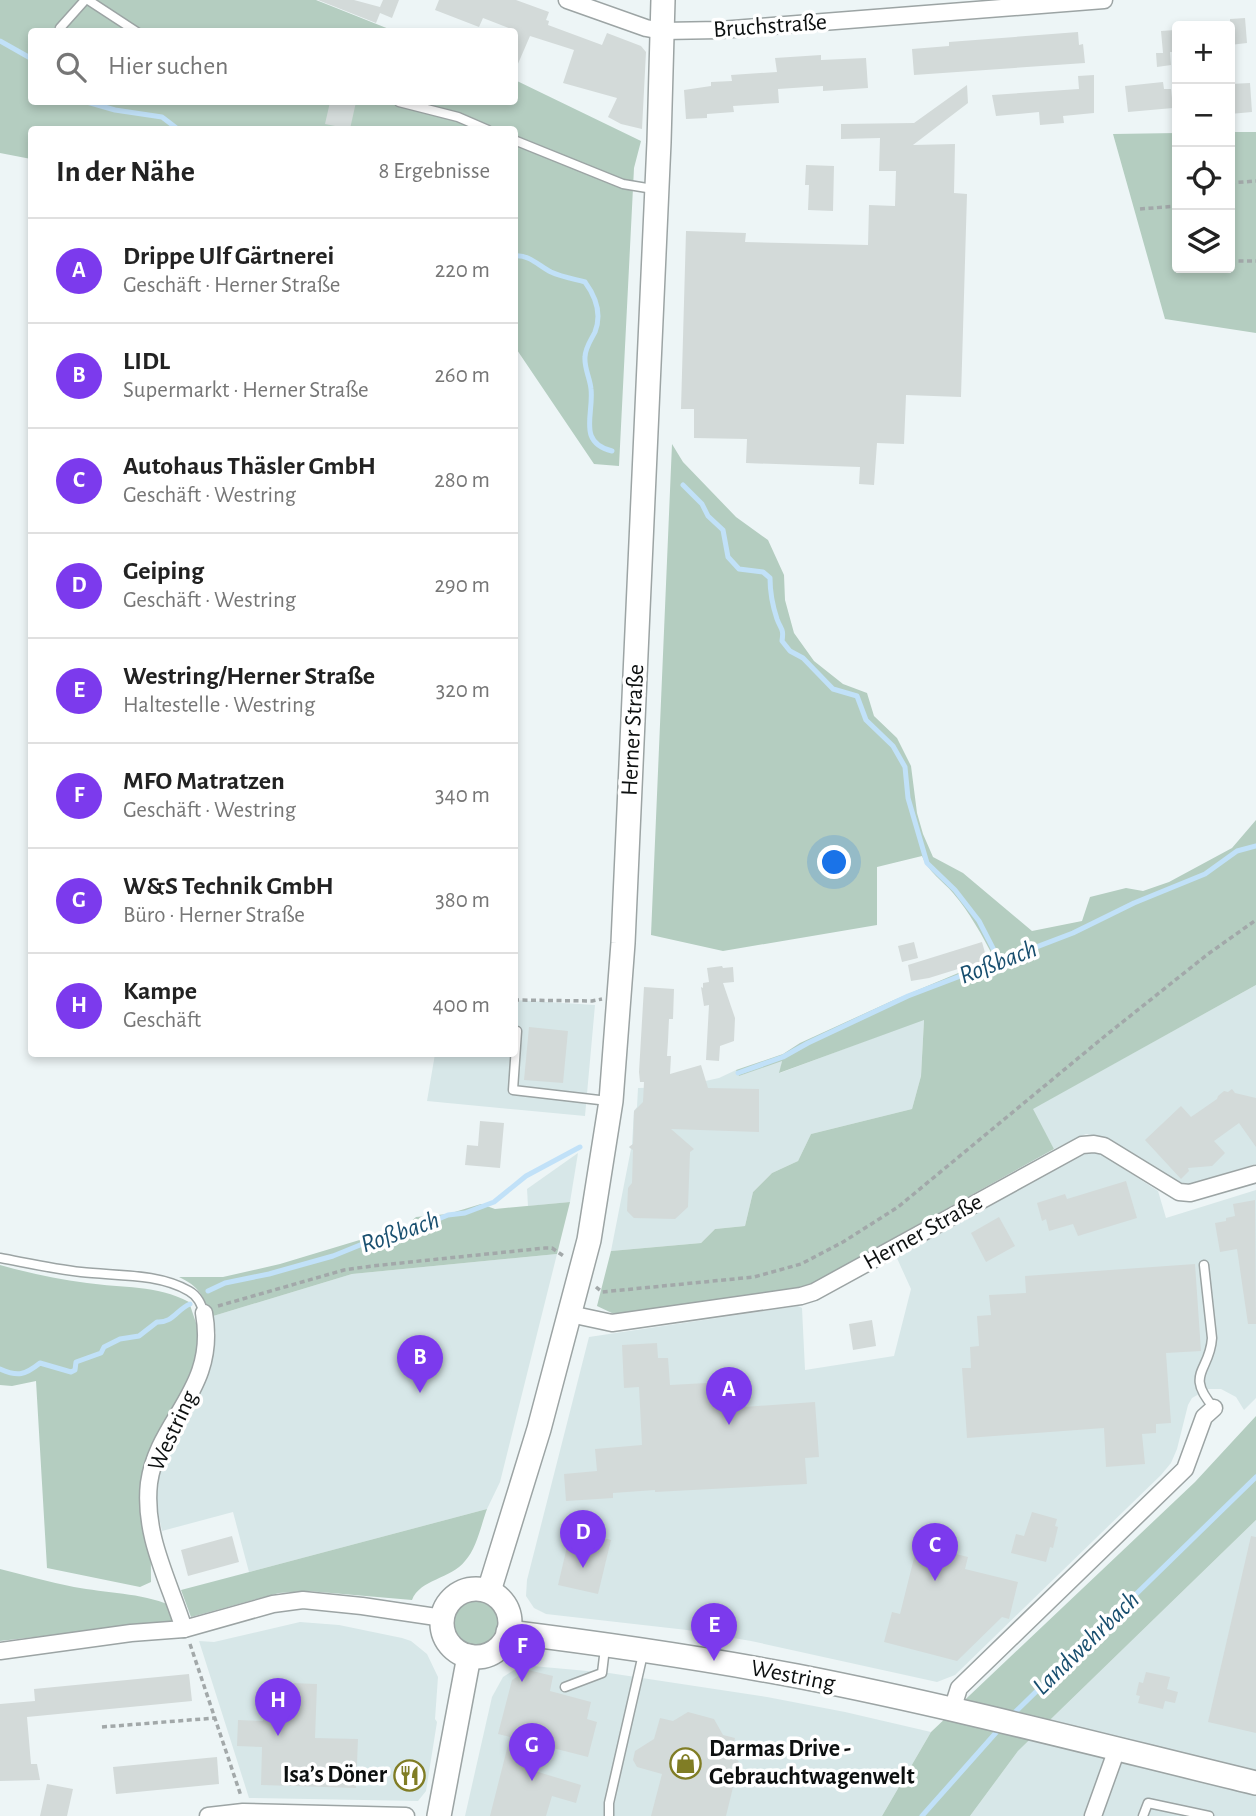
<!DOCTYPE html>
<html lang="de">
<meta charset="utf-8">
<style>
body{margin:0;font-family:"Alegreya Sans",sans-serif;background:#f2f2f2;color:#222}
.controls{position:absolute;right:21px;top:21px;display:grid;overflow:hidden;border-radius:7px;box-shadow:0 4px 10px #0003}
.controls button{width:63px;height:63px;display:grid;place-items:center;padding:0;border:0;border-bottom:2px solid #e0e0e0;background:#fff;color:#222;font:35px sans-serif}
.you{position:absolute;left:835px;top:863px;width:24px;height:24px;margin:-18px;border:5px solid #fff;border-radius:50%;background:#1a73e8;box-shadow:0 0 0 10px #1a73e833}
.badge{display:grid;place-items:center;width:46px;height:46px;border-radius:50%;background:#7c3aed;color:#fff;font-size:23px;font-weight:700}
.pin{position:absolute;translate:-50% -58px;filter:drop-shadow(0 2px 4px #0008)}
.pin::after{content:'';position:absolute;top:37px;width:24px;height:21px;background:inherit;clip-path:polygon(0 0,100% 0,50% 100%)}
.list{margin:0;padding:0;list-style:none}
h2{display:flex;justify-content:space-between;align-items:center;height:91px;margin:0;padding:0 28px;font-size:30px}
h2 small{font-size:23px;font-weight:400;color:#767676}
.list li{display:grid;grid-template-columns:46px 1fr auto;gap:21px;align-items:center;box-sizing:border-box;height:105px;padding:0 28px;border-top:2px solid #e0e0e0}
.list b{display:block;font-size:26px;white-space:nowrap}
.list p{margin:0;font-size:23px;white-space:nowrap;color:#767676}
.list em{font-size:23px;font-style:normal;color:#767676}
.icon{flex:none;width:38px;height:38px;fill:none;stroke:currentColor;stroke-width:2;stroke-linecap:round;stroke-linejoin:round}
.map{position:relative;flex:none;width:1256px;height:1816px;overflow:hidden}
.search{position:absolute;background:#fff;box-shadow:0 4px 10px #0003;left:28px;top:28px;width:490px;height:77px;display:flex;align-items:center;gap:18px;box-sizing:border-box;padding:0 24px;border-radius:7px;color:#767676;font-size:26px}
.panel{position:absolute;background:#fff;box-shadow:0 4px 10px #0003;left:28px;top:126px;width:490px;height:931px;border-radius:7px}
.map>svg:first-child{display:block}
.built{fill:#d7e7e8}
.green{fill:#b4cdc0}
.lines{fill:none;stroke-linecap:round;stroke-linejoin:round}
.stream{stroke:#c1e1f8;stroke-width:5}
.building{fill:#d3dad9}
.lane-casing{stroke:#9ca4a4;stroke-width:11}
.street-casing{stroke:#9ca4a4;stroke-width:19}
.secondary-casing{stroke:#9ca4a4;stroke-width:26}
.path{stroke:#a2a8a9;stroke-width:3.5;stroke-dasharray:5 3.5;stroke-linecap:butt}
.lane{stroke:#fff;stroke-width:8}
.street{stroke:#fff;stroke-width:16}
.secondary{stroke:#fff;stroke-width:23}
.labels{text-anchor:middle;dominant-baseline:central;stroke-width:7;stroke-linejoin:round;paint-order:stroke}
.street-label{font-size:24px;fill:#0d1010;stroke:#fff}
.poi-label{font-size:24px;font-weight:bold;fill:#0d1010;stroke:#fff;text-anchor:start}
.water-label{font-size:26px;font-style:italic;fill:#194f6f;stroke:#fff}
</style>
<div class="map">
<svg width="1256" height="1816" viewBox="0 0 1256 1816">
<rect width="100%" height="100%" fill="#edf5f6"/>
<g class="built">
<path d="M1256,985V1164L1186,1185L1176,1181L1108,1138L1086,1134L1054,1149L1032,1109Z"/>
<path d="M515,1000L595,1005L585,1116L427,1101L435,1054H514Z"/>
<path d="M924,1019L921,1076L912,1109L811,1134L798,1161L772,1173L753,1192L745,1226L715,1229L701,1243L611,1251L631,1149L629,1147L632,1145L634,1111L637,1107L638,1088L678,1087L719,1078L736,1070L739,1076L782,1060L780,1073Z"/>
<path d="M1090,1151L1101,1154L1158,1191L1166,1218L1256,1190V1398L1244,1410L1236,1397L1221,1389H1208L1192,1398L1188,1405L1177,1449L1171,1463L1161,1475L955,1675L937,1682L751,1641L687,1630L546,1614L534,1608L526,1596L527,1580L589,1337L798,1306L802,1308L805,1370L894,1356L911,1289L896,1256L1082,1153Z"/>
<path d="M578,1153L570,1202L528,1206L527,1189Z"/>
<path d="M557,1254L500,1482L487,1509L249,1572L233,1512L162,1531L156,1503V1482L163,1459L188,1414L213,1356L216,1333L210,1317L352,1274Z"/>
<path d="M1256,1520V1816H970L1018,1751Z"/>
<path d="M300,1622L339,1625L402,1638L411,1641L427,1654L438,1677L435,1719L437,1722L426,1791L418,1801L249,1798L199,1641L214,1642Z"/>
<path d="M522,1665L609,1673L767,1697L845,1712L931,1732L882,1816H465L492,1697L503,1677Z"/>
</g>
<g class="green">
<path d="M0,0H316L394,31L32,32V102H514L515,80L641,141L634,168L619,466L594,464L515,347L514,130H32L31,159L0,153Z"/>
<path d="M1230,132H1256V333L1165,319L1113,134L1177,133V268H1230Z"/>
<path d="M672,444L683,462L736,517L768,540L784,575L785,600L794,633L814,661L843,684L867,693L874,716L897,738L911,766L917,813L923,834L933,857L963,873L1032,931L1082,921L1090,897L1126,888L1143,891L1169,882L1232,848L1256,820V985L1033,1109L1054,1149L811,1284L801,1288L614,1314L597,1306L611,1251L701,1243L715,1229L745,1226L753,1192L772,1173L798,1161L811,1134L912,1109L921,1076L924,1020L779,1073L782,1061L739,1076L736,1070L783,1054L800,1043L894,1000L994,958C982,935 970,913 953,893C943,881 928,872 922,856L877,867V925L723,951L651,935Z"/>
<path d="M570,1202L557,1254L352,1274L210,1317C205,1296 198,1286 179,1277H223L280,1264L406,1226L416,1217L448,1214L481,1204L495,1209Z"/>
<path d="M0,1265C29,1273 57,1279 87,1283C122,1288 157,1285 189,1302L200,1335L199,1352L172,1413L150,1453L151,1582L140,1587L47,1568L36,1381L12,1386L0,1385Z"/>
<path d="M1256,1416V1520L1018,1751L970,1816H882L931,1732L1195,1482Z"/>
<path d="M487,1509C481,1525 477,1548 465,1561C451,1579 420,1579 412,1600L308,1591L279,1593L191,1617L181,1590Z"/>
<path d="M0,1569C25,1575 49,1582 74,1587C106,1593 141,1593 170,1605L175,1621L0,1641Z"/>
<circle cx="475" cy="1624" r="25"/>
</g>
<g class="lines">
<g class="stream">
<path d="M0,41L32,59"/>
<path d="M87,102L115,110L162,117L179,130"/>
<path d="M514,256C529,254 539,266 551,272C562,277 574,279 585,282C596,297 602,314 595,332C591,340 585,348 585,357C584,368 590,378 591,389C594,415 577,442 612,451"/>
<path d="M683,485L702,504L708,516L723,530L728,557L739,569L763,572L770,578C770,590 773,607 777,619C781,630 784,628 782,641L790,651L803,658L833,689L857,696L866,720L893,746L905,767L908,798L927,863L955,890L979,921L999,960"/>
<path d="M738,1073L783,1057L808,1043L908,996L1073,933L1134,903L1205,874L1237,851L1256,846"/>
<path d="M208,1291L225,1283L269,1274L333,1256L365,1243L400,1235L448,1215L465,1213L494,1202L526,1176L580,1147"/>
<path d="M0,1369C18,1377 25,1375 40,1363L71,1372L75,1370L76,1362L101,1353L104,1347L120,1339L139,1336L157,1322C173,1323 176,1310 190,1304"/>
<path d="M1010,1717L1256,1477"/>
<path d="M922,1816L1001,1727"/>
</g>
</g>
<g class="building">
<path d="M318,0H354L380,7L383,0H399L392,18L380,13L376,23Z"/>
<path d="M439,0H516L549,12L546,20L549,21L548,25L602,45L607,33L641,46L646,52L642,129L621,124L608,117L617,98L563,83L574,50L530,36L514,73V30L483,18L479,27L435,10Z"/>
<path d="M1245,18L1247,43L1230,45V19Z"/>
<path d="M1175,30L1177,52H1170L1171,65L1157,67L1156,53H1163L1161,31Z"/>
<path d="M1078,32L1079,45L1083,44L1085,63L914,75L912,49L949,46V42Z"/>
<path d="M821,55V60L866,58L868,88L823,91V86L778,89L779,103L733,106L734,112L707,114V118L686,119L684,90L711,86V82L732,81L731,75L777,72L775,58Z"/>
<path d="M1094,75V113L1063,116L1064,123L1040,125L1039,112L996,116L992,95L1079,89L1078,76Z"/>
<path d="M1163,82L1164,89H1171L1173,108L1128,112L1125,86Z"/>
<path d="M1250,83L1252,112L1230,114V84Z"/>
<path d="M967,85L968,103L913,145L955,144L954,193L967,194L961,397L906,395L904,444L877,443L874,485L859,484L860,467L746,463L747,439L694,438V409H681L686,231L746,233L745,242L868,245L869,205L895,206L896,171H879L880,138L841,139V124L914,123Z"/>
<path d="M330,102H356L350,129L325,124Z"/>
<path d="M806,165L834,166L833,211L808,210L809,185H805Z"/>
<path d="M914,942L918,958L902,962L898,946Z"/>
<path d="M982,942L987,960L929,978L911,981L908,965Z"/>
<path d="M722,966L723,968L733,967L734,982L723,983L735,1018L734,1041L720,1046L719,1061L706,1060L709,1005L704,1006L701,987L703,988V983L709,982L707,968Z"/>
<path d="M644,987L674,989L673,1019H669L668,1041L667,1056H671L670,1074L701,1065L708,1088L759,1089V1132L671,1129L694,1149L690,1152L688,1207L675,1219L634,1218L627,1211L628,1188L632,1183L633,1150L629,1147L633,1144L634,1111L643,1102L644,1082H640L639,1072Z"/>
<path d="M529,1027L568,1031L563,1083L524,1080Z"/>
<path d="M1232,1089L1235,1093L1256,1098V1147L1239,1123L1214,1141L1225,1153L1212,1166L1188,1168L1189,1171L1181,1179L1145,1140L1181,1106L1191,1117L1217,1099L1218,1096L1224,1091L1228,1092Z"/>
<path d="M480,1121L504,1123L500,1168L465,1165L467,1145L478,1146Z"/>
<path d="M1126,1181L1137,1218L1078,1236L1073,1224L1049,1231L1046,1219L1042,1221L1037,1203L1040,1202L1065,1194L1067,1199Z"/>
<path d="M1255,1200L1256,1324H1248L1237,1249L1220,1252L1215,1223L1226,1221V1218L1235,1216L1233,1204Z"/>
<path d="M999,1217L1015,1246L986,1262L971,1233Z"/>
<path d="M1195,1264L1201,1351L1166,1353L1171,1423L1156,1424V1433L1142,1434L1145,1464L1106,1467L1104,1428L967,1438L962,1368H971L970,1347L979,1346L977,1316L991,1315L989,1295L1026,1293L1025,1276Z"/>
<path d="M872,1320L876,1346L853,1350L849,1324Z"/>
<path d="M657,1343L658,1358H668L670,1385L742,1381L744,1407L815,1402L819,1457L805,1458L807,1484L655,1492V1490L613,1493V1498L566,1501L564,1474L597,1471L595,1449L642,1445L639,1387L624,1388L622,1345Z"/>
<path d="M1032,1512L1057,1519L1055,1526L1058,1527L1053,1548L1050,1547L1046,1562L1011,1553L1016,1534L1024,1536Z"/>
<path d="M571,1530L611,1540L598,1594L558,1585Z"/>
<path d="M916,1531L934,1535L931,1548L968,1557L965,1569L1018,1582L1009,1619L1002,1617L957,1661L884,1642L892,1612L900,1614L916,1550L912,1549Z"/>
<path d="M232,1536L239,1562L188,1576L181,1550Z"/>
<path d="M1251,1536L1256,1537V1733L1208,1722Z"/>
<path d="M528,1670L553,1676L550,1691L591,1702L587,1719L597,1722L588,1757L541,1745L535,1771L581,1785L576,1803L552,1796L546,1816H490L510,1737L498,1734L512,1680Z"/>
<path d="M1146,1672L1170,1677L1167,1689L1178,1692L1175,1703L1165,1701L1163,1709L1138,1703L1140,1696L1136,1695L1139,1682L1143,1683Z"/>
<path d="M189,1674L192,1701L27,1717L31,1764H37L40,1780L0,1781V1704L35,1701L34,1689Z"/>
<path d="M265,1682L317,1684L315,1738L358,1739L356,1788L261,1785L262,1747L237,1746L238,1720L263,1721Z"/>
<path d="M688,1712L714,1719L723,1735L735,1738L732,1751L739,1762L731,1767L736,1775L726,1816H651L662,1774L637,1767L633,1760L635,1751L654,1739L660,1718L673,1721Z"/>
<path d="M217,1757L219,1784L116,1794L113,1767Z"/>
<path d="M47,1784L73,1789L67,1816H40Z"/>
</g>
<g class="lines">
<defs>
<g id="lane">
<path d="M88,0L137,32"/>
<path d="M60,28L85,0"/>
<path d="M399,102L458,117L488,130"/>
<path d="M514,140L623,184L653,189"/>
<path d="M517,1031L513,1090L608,1101"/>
<path d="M0,1258C27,1263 54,1269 81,1272C116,1276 158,1273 189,1291C198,1296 201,1304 204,1313"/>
<path d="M1204,1265L1212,1338C1210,1372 1184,1373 1214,1408"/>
<path d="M565,1687L602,1673L605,1648"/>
<path d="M609,1816V1803L643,1654"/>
<path d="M1143,1816L1148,1803L1209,1816"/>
</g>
<g id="street">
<path d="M567,0L646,28L662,31L720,30L1104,0"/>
<path d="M570,1314L612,1323L801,1296L814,1292L1082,1145L1094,1144L1104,1146L1179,1192L1190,1193L1256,1174"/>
<path d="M184,1629C169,1581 143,1535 149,1483C158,1419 218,1390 204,1313"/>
<path d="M0,1651L131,1633L184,1629L273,1604L303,1600L362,1606L443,1618"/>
<path d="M952,1710L959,1688L1185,1469L1204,1417L1214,1408"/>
<path d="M208,1816L243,1812L406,1816"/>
<path d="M1093,1816L1117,1749"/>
</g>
<g id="secondary">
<circle cx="476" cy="1623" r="34"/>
<path d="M489,1591L539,1429L589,1240L611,1101L623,943L659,142L663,0"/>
<path d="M508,1632C605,1644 701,1658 797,1676C951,1706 1103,1746 1256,1783"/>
<path d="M439,1816L469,1656"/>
</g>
</defs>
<use href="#lane" class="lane-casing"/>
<use href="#street" class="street-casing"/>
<use href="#secondary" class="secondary-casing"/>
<g class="path">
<path d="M1230,183L1256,181"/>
<path d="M1140,209L1177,206"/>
<path d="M1230,261H1256"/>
<path d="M514,1000L592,1001L602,999"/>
<path d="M596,1287L602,1292L754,1277L801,1264L843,1242L898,1207L1105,1036L1208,954L1256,920"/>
<path d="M218,1306L344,1270L372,1266L545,1248H552L565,1257"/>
<path d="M190,1644L241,1796"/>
<path d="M102,1727L215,1718"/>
</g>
<use href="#lane" class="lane"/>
<use href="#street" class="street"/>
<use href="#secondary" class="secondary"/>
</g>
<defs>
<symbol id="shop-ring" viewBox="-11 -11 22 22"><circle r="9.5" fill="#fff" stroke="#807d25" stroke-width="1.5"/><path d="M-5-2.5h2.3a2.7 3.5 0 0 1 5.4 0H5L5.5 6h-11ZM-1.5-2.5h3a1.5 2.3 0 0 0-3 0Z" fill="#807d25"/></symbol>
<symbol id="restaurant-ring" viewBox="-11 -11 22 22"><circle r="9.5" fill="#fff" stroke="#807d25" stroke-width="1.5"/><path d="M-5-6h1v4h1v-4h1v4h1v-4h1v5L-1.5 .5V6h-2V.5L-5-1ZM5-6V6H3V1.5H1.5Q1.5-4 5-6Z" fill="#807d25"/></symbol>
</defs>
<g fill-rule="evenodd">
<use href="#shop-ring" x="668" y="1746" width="35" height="35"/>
<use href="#restaurant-ring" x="392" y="1758" width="35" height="35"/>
</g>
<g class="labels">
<g class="street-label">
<text transform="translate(770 26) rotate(-4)">Bruchstraße</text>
<text transform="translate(633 730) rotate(-87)">Herner Straße</text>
<text transform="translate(923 1232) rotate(-29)">Herner Straße</text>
<text transform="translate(173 1431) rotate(-65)">Westring</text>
<text transform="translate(793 1676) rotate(11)">Westring</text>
</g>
<g class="poi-label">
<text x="709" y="1749">Darmas Drive -<tspan x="709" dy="28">Gebrauchtwagenwelt</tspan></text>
<text x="387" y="1775" text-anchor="end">Isa’s Döner</text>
</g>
<g class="water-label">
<text transform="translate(998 962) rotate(-21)">Roßbach</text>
<text transform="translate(400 1232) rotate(-19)">Roßbach</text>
<text transform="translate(1086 1643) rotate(-44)">Landwehrbach</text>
</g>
</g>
</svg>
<div class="controls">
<button>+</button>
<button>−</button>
<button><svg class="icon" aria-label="locate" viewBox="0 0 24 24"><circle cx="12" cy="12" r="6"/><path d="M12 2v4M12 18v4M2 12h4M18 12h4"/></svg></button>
<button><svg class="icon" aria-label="layers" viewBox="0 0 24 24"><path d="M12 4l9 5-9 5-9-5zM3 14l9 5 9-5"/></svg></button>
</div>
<div class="you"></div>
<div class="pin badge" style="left:729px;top:1425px">A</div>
<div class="pin badge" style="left:420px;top:1393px">B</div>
<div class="pin badge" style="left:935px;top:1581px">C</div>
<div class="pin badge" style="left:583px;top:1568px">D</div>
<div class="pin badge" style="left:714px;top:1661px">E</div>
<div class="pin badge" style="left:522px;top:1682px">F</div>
<div class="pin badge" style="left:532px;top:1781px">G</div>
<div class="pin badge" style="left:278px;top:1736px">H</div>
<div class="search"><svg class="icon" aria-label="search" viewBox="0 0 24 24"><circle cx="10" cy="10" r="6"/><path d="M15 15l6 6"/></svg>Hier suchen</div>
<section class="panel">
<h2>In der Nähe<small>8 Ergebnisse</small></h2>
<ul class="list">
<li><span class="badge">A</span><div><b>Drippe Ulf Gärtnerei</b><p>Geschäft · Herner Straße</p></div><em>220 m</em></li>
<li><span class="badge">B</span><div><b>LIDL</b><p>Supermarkt · Herner Straße</p></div><em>260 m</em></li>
<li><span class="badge">C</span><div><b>Autohaus Thäsler GmbH</b><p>Geschäft · Westring</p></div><em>280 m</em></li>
<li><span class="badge">D</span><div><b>Geiping</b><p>Geschäft · Westring</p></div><em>290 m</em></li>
<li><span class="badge">E</span><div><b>Westring/Herner Straße</b><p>Haltestelle · Westring</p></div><em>320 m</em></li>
<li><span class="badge">F</span><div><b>MFO Matratzen</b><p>Geschäft · Westring</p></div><em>340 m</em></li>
<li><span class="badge">G</span><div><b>W&amp;S Technik GmbH</b><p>Büro · Herner Straße</p></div><em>380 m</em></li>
<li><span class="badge">H</span><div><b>Kampe</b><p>Geschäft</p></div><em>400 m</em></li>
</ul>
</section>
</div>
